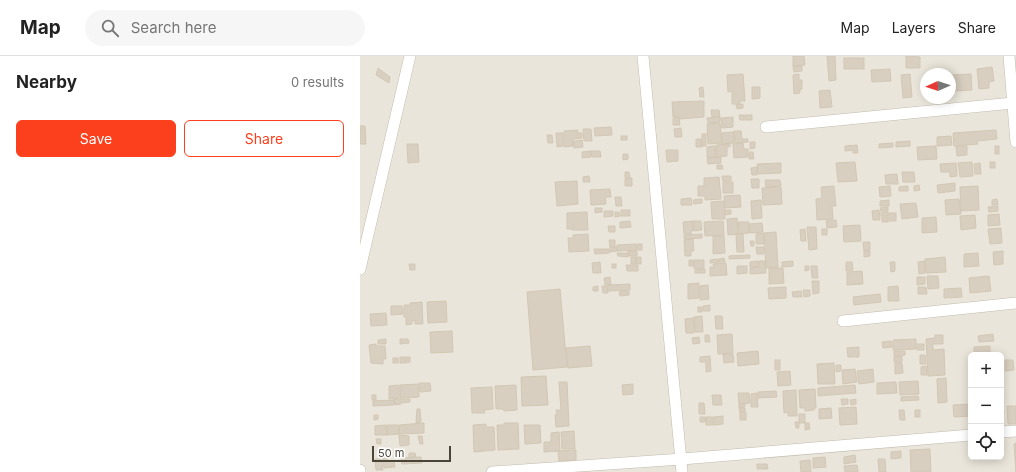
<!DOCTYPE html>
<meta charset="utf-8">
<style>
body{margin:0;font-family:Inter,sans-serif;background:#f6f6f6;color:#222}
.controls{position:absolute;right:12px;bottom:12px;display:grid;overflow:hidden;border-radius:6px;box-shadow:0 2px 10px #0003}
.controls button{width:36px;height:36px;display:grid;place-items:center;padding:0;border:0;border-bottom:1px solid #e0e0e0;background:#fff;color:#222;font:20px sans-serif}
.compass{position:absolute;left:560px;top:12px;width:36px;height:36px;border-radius:50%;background:#fff;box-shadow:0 2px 10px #0003;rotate:267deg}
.scale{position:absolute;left:12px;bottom:10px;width:79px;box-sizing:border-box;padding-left:4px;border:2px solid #4b4439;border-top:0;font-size:11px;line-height:14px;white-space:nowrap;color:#4b4439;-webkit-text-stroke:3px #fff;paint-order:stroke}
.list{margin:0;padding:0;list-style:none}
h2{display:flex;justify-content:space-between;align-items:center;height:52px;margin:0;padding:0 16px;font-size:17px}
h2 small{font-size:13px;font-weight:400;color:#767676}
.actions{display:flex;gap:8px;padding:12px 16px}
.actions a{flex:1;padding:9px 0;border:1px solid #fc3f1d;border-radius:6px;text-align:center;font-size:14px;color:#fc3f1d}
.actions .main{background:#fc3f1d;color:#fff}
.icon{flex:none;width:22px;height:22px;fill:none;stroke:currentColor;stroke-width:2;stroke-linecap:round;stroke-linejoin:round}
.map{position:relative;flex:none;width:656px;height:416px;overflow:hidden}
header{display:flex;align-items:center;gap:24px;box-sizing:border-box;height:56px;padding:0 20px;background:#fff;border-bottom:1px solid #e0e0e0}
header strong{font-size:19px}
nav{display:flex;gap:22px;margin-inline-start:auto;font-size:14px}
.search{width:280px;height:36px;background:#f6f6f6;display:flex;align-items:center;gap:10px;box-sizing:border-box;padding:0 14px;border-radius:22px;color:#767676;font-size:15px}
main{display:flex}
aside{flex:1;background:#fff}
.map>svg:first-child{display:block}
.residential{fill:#eae5da;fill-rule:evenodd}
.building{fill:#d8cfc1;stroke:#d3c7b4}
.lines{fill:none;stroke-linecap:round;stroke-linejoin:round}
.minor-casing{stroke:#c2bbae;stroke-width:12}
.minor{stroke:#fff;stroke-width:11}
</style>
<header>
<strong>Map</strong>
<div class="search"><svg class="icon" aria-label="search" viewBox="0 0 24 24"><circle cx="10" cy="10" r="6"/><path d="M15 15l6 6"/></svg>Search here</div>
<nav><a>Map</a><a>Layers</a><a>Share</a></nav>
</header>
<main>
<aside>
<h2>Nearby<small>0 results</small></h2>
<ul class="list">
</ul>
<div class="actions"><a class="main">Save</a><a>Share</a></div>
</aside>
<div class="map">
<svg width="656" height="416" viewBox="0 0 656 416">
<rect width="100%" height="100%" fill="#f6f3ec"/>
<path class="residential" d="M0,0H656V416H0ZM566,18H590V42H566ZM611,299H641V401H611Z"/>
<g class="building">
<path d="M433,0H444L445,9L433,10Z"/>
<path d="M467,0H475L476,24L469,25Z"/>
<path d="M546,0L560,1V12H546Z"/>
<rect x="484" y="2" width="20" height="11"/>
<path d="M433,10H442V15L434,16Z"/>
<path d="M632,11L634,25L629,26V32L619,33L617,13Z"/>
<path d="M18,12L30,21L29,27L16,19Z"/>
<path d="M530,13L531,25L512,26L511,14Z"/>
<path d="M383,18L385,45H380V48H372V35L368,36L367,19Z"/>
<path d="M439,18V24H442V33H440V37L434,38L433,19Z"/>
<path d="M550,18L552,41L543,42L541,19Z"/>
<path d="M611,18L612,34L593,35L592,19Z"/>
<path d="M343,31L344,41H340L339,32Z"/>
<path d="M392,31H400V42L392,43Z"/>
<path d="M470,34L472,51L460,52L459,35Z"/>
<path d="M344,45V61L320,63L319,61H313L312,46Z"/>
<path d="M383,48V52L377,53L376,49Z"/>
<path d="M351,54H359L360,61H352Z"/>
<path d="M379,59H384V64H380Z"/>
<rect x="385" y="59" width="7" height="5"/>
<path d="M319,61L320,69H313V62Z"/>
<path d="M360,61V66L348,67L347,62Z"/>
<path d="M373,61V71L362,72L361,62Z"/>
<path d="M360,67L362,87L348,88L347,68Z"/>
<path d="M0,70H5L6,88H0Z"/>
<path d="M251,71L252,79L235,80L234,72Z"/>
<path d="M321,72L322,81H315L314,73Z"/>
<path d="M223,73H231L232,85H224Z"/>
<path d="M218,74V77H222V82L212,83L213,90L204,91V75Z"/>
<path d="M636,74L637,83L617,85L618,88L594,90L593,77Z"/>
<path d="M374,75H381L382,83H388V86L375,87Z"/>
<path d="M374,76V87L362,88V77Z"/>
<path d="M196,77H203V90L197,91Z"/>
<rect x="342" y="78" width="4" height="12"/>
<path d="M187,79H192L193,87H188Z"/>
<rect x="261" y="80" width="6" height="4"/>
<path d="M591,80L592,89L577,90V81Z"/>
<path d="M336,83H341L342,91H336Z"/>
<path d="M222,84L223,91L214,92L213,85Z"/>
<path d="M550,85V90L536,91V86Z"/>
<path d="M390,86H395V92L390,93Z"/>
<path d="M383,87L384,93H388V101L374,102L373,88Z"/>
<path d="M533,87V91L519,92V88Z"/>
<path d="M47,88H58L59,106L48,107Z"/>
<path d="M370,88V91H367V100L357,101L356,89Z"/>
<path d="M497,89L498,97H493V94L485,95V90Z"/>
<path d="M355,90L356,101H347V91Z"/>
<path d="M576,90L577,103L558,104L557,91Z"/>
<path d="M596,90H607V99L597,100Z"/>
<rect x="635" y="90" width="4" height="8"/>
<path d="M306,94H318V105L307,106Z"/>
<path d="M231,95V101L222,102V96Z"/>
<path d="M231,95H240L241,101H232Z"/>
<path d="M389,96H393L394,103H389Z"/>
<path d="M263,98H268V103L263,104Z"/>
<path d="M361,101V107L348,108L347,102Z"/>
<path d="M495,106L497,125L478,126L476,107Z"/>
<path d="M612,106L613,120L600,121L598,107Z"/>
<rect x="630" y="106" width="5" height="6"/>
<path d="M421,107V117L398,118L397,108Z"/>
<path d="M596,107L597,120L590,121V116H581L580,108Z"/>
<path d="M620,107L621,118H615L614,108Z"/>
<path d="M357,109H362L363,113H357Z"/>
<path d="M397,111V119H392L391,112Z"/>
<path d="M265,116H269L270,122H265Z"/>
<path d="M542,116H554L555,126H543Z"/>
<path d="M537,118L538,128H526L525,119Z"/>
<path d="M229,120L230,126H223V121Z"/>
<path d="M362,120H371V125H363Z"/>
<path d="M359,121L361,143L345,144V140H338V130H344V122Z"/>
<path d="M272,122V130H265V123Z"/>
<path d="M391,123H399V132H392Z"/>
<path d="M405,124H420L421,130L406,131Z"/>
<path d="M217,125L218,148L197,150L195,126Z"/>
<rect x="363" y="126" width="10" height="11"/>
<path d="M595,127V135L578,137L577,129Z"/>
<path d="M559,129L560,134L554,135V130Z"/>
<path d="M474,130L476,150H472L473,163L457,164L456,143L462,142L461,131Z"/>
<path d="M530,130L531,140L520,141L519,131Z"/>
<path d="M548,130V135H539V131Z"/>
<path d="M618,130L619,154L601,155L600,131Z"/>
<path d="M421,131L422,148L403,149L402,132Z"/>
<path d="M250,133L251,141H245L246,148L231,149L230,134Z"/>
<path d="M380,139L381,151L365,152L364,140Z"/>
<path d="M255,141H261L262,150H256Z"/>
<path d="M331,142L332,149H321V143Z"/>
<path d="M342,143V147L334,148L333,144Z"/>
<path d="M599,143L601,158L586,159L585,144Z"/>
<path d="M637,143L638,149H632V144Z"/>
<path d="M401,144L402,162L392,163L391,145Z"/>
<path d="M529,144V150H520V145Z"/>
<path d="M364,145L365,163H352L351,146Z"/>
<path d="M556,147L558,161L542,163L540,148Z"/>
<path d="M638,150V155L629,156L628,151Z"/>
<path d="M528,151V155H521L520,152Z"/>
<path d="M235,152H242V156L235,157Z"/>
<rect x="261" y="154" width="9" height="6"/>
<path d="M365,154H371V158L365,159Z"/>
<path d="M519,154L520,164H513L512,155Z"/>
<path d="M244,155H253V160L244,161Z"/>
<path d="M227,156L228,174H212V173H207V157Z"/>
<path d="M255,156H259L260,160L255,161Z"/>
<rect x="521" y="156" width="7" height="4"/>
<rect x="529" y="157" width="7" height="8"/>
<path d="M639,158L640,169L628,170V159Z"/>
<path d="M615,159L616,172L601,174L600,160Z"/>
<rect x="522" y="161" width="6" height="5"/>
<path d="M576,161L577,176L562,177V162Z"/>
<path d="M377,162L378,178L368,179L367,163Z"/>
<path d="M476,164L477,171L467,172L466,165Z"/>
<path d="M270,165L271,171L260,172V166Z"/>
<path d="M333,165H341L342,174L334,175Z"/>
<path d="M333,165V175H331V178H324L323,166Z"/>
<path d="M363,165L364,179L345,180L344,166Z"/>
<path d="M378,166H389V177L378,178Z"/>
<path d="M402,167L403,176L390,177L389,168Z"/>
<path d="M500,169L501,185L484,186L483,170Z"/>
<path d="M248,170H255V176H249Z"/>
<path d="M447,171H456L457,193L449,194Z"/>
<path d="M641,172L642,187L630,188L628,173Z"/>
<path d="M445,173L446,185H441L440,174Z"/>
<rect x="462" y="173" width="5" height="6"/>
<path d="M416,176L418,211L406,212L404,177Z"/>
<path d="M404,177V188H396V178Z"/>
<path d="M228,178L229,195L209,196L208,182H213V179Z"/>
<path d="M342,178V182L324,183V179Z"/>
<path d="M376,178H383L384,196H377Z"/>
<path d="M353,180H364L365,197L353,198Z"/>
<path d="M333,183L334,195H331V200H325L324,184Z"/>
<path d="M249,184H255V191H250Z"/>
<path d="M390,185H394V190H391Z"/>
<path d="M503,186H510V194L504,195Z"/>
<path d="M276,188V194L257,195V189Z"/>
<rect x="277" y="188" width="5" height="6"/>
<path d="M250,191H257V195L250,196Z"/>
<path d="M396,191H404V198H397Z"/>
<path d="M234,193H249V197L235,198Z"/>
<path d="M268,195H277V200H269Z"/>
<path d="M504,195H510V200L504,201Z"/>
<path d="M643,195V208L634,209L633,196Z"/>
<path d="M257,197H268V201L258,200Z"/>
<path d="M618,197L619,210L604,211V198Z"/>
<path d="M390,199V202L369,203V200Z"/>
<rect x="271" y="201" width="5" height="7"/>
<path d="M276,201H281V208H277Z"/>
<path d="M585,201L586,216L566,217L565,203Z"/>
<path d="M364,202L365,206H359V203Z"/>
<path d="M358,203L359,206L350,207V204Z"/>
<path d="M329,204H333L334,210H329Z"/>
<path d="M334,204H344V212L334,213Z"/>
<path d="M398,205L399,211H390V206Z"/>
<path d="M399,205H405L406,217L390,218V212L399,211Z"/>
<path d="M433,205V210L422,211V206Z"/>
<path d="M565,205V217L559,218L558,206Z"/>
<path d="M240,206L241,217H233L232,207Z"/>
<path d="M486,206H492L493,214L486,215Z"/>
<path d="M530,206H535V215L531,216Z"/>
<path d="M366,207L367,219L350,220V211H354L353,208Z"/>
<path d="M49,208H55V214H50Z"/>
<rect x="252" y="208" width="4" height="4"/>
<path d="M266,209H278V215H267Z"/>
<path d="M377,210H387V217L377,218Z"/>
<path d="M445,210H449V214L445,215Z"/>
<path d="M451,210H457L458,222H452Z"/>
<path d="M409,212H423L424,227L409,228Z"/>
<path d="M345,213V217H335V214Z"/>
<path d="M502,215L503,228L487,229V216Z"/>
<path d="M567,220H578L579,232L568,233Z"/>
<path d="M629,220L631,235L610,237L609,222Z"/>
<path d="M250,221L251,229H245L244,222Z"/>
<path d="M557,221H565V228L557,229Z"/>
<path d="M452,225H459V237L453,238Z"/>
<path d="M339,227V242L328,243V228Z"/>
<path d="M270,228V234L248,235V229Z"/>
<path d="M348,229L349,243L340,244V230Z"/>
<path d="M238,230V235H233V231Z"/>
<path d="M242,230H247L248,237H243Z"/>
<path d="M538,230L539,245H528V231Z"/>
<path d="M426,231V242L409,243L408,232Z"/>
<path d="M558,231H566L567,238H558Z"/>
<path d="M601,232L602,241L584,242V233Z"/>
<path d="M200,233L207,311L173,314L167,236Z"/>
<path d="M443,234H450V240L444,241Z"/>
<path d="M269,235V239L260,240L259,236Z"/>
<path d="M441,235L442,241H433L432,236Z"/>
<path d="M520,238L521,246L494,249L493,241Z"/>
<path d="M86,245L87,266L68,267L67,246Z"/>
<path d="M62,246L63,268H55V264L52,265V268L46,269V261H44V249H51L50,247Z"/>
<path d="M350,249V255H343V250Z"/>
<path d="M31,250H42L43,258L31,259Z"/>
<rect x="338" y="251" width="4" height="5"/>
<path d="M26,257L27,269L11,270L10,258Z"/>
<path d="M342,260L343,276H335L334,261Z"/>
<path d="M355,260H362L363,273H356Z"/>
<path d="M334,262V277H326L325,263Z"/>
<path d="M92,275L93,296L71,297L70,276Z"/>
<path d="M372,278L373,297L358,298L357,279Z"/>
<path d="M633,278L634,285L619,286L618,280Z"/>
<path d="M345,279H349L350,286H345Z"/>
<path d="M575,279H583V288H573V294L584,293L585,319L568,320L566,283L575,282Z"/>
<path d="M339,281L340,287L333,288L332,282Z"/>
<path d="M26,283V288H18V284Z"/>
<path d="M40,283H48L49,287L40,288Z"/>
<path d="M556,283V293L533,294V284Z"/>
<path d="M531,285L532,291L523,292L522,286Z"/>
<path d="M16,288V290H25L26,303H23V308L11,307L9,289Z"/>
<rect x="557" y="288" width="7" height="6"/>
<path d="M230,290L232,310L208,312L206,292Z"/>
<path d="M630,290V299H614V291Z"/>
<path d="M499,291V301H488L487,292Z"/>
<path d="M398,295L399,308L378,310L377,297Z"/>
<path d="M534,295H545V299L534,300Z"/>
<path d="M363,298H373L374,306L364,307Z"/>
<path d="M560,299H565L566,308H560Z"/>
<path d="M350,300L351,315L346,316V306H340V301Z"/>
<path d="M542,300V306H534V301Z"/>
<rect x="40" y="301" width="5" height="6"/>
<path d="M46,301H50V306L46,307Z"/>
<rect x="33" y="302" width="5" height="5"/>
<rect x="415" y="304" width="5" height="10"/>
<path d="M645,304H653L654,314L645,315Z"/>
<path d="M474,307L475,328H458L457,308Z"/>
<path d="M535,307H542L543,317L535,318Z"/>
<path d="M476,309H481V315L476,316Z"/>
<path d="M566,310L567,319H561V311Z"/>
<path d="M495,313L497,326L483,328L482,314Z"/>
<path d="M513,313L514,326L499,328L497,315Z"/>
<path d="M430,315L431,329L418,330L417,316Z"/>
<path d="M186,320L188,349L162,350L161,321Z"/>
<path d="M586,322L587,346L578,347L577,323Z"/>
<path d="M558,325L559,338L540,339L539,326Z"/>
<path d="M199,326H207L209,370L196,371L195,359L197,358L196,354H201Z"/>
<path d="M536,326L537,337L517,338V327Z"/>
<path d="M59,327H70L71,335L60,336Z"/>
<path d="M58,328L59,341L40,342V329Z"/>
<path d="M273,328V338L263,339L262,329Z"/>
<path d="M39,329V342L29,343V330Z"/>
<path d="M156,329L157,354L144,355L143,353H136L135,330Z"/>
<path d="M495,329L496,337L458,340V332Z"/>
<path d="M132,331L133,353L124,354L125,357H112L111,332Z"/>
<path d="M455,333L456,352H454V354L445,355V352H440L439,334Z"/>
<path d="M436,334L437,360H428V356L424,357L423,335Z"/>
<path d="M416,335L417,341L398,342V336Z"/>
<path d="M378,337H389L390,347L379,348Z"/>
<path d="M397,337L398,351H391V338Z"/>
<rect x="12" y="339" width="4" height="5"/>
<path d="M352,339H361L362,349H353Z"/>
<path d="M558,340L559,344L541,345V341Z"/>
<path d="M34,343H50V346L41,347V348L35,349Z"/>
<path d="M481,343H488V348L482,349Z"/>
<path d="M496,343V348L491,349L490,344Z"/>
<path d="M34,344V349L13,350V345Z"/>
<path d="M339,347H344L345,358H339Z"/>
<path d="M379,348H385V351L379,352Z"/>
<path d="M611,348V360L594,361L593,349Z"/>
<path d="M641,348H643L644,358H641Z"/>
<path d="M647,350H656V368H648Z"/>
<path d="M496,351L497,368L480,369L479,352Z"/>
<path d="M379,352H385V355L380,356Z"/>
<path d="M471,352L472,362L459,363V353Z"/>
<path d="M57,353H60L61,366L56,367Z"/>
<path d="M539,354H544L545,364H540Z"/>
<rect x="555" y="354" width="5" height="7"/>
<rect x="380" y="356" width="6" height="8"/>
<rect x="439" y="358" width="6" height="9"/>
<path d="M14,359H18V363L14,364Z"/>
<path d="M363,360V368L354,369V361Z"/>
<path d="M340,361H345L346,366H340Z"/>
<rect x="346" y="361" width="7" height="8"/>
<path d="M435,366H439V372H436Z"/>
<path d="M64,367V377L39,378V369Z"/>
<path d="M144,367H158L159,393L138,394L137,369H144Z"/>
<path d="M445,367H449L450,373L445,374Z"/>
<path d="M126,368V371H134L135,394L114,396L113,369Z"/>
<path d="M26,369L27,379H15V370Z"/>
<path d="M27,369H38L39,378L27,379Z"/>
<path d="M164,369H180L181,387L165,388Z"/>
<path d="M214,375L215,393H202L201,376Z"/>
<path d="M199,376L200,395L184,396V386H191V377Z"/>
<path d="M39,379L49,380V389L40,390Z"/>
<path d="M58,380H62L63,388H60Z"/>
<path d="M16,383H21V388H17Z"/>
<path d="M656,387V416L654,388Z"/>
<path d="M570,393L571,416H551L550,394Z"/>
<path d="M216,394V404L199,405L198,395Z"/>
<path d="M541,395V402L531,403V396Z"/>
<path d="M22,397H27L28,405H34L35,411L24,412Z"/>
<path d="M49,397H55L56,401H49Z"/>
<path d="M495,399L496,406L484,408V401Z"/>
<path d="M61,401L62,407L42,408L41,402Z"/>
<path d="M465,401L466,411L453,412V402Z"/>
<path d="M15,403H21L23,414H16Z"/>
<path d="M518,403H525L526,416H519Z"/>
<path d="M450,404L451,416H441L440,405Z"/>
<path d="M397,408H407L408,413H397Z"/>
<path d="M497,409L498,416H485L484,410Z"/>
</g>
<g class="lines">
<defs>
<g id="minor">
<path d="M283,0L322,416"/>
<path d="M649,0L656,86"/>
<path d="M406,71L653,47"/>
<path d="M0,213L50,0"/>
<path d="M483,265L656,247"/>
<path d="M641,376L656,375"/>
<path d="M0,414V416"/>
<path d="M132,416L322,403L611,379"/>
</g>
</defs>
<use href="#minor" class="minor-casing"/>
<use href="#minor" class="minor"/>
</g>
</svg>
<div class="controls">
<button>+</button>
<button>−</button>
<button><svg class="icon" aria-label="locate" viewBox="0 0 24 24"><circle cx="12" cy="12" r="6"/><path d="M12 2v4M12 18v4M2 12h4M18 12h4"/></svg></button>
</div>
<svg class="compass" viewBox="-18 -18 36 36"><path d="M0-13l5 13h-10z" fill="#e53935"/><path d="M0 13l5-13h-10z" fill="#767676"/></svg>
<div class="scale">50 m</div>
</div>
</main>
